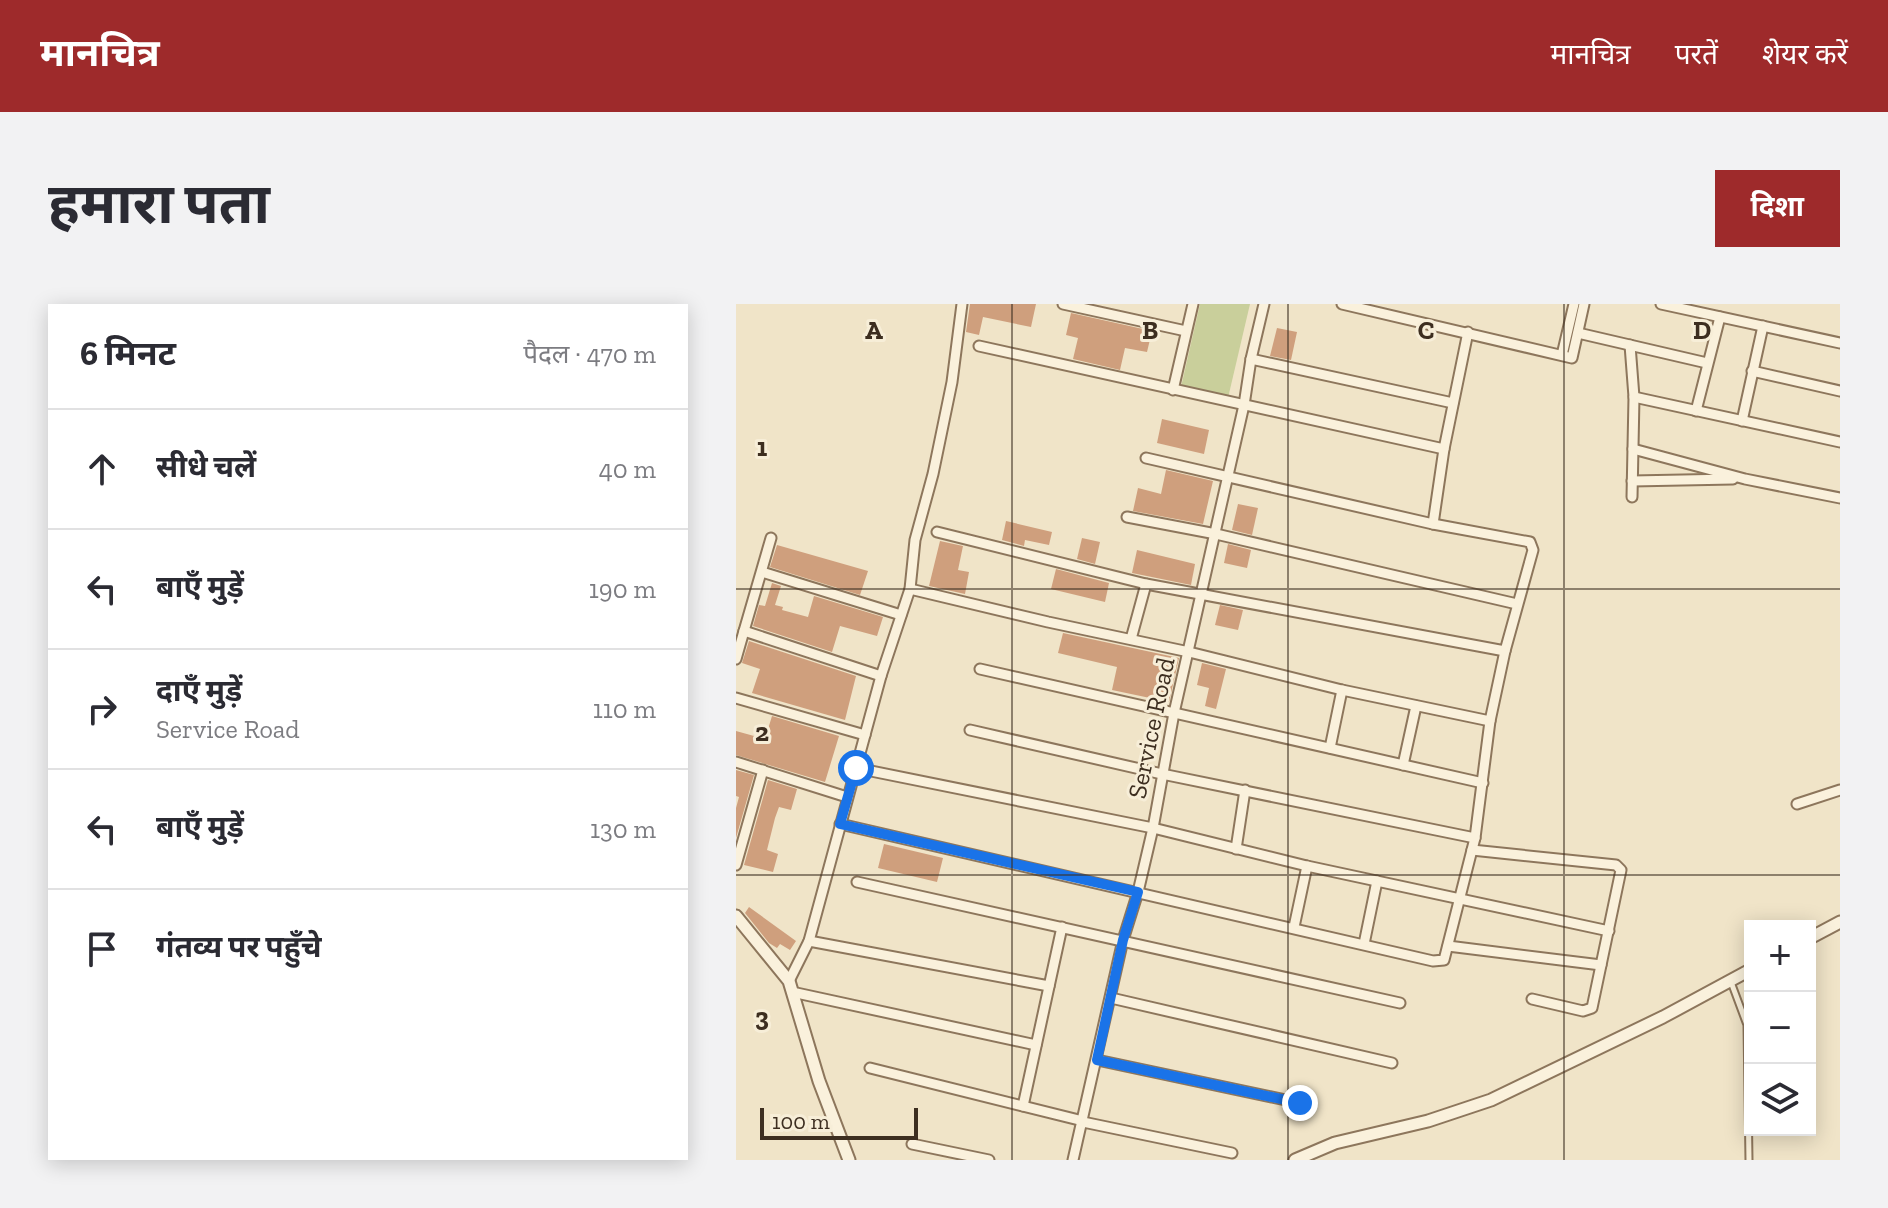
<!DOCTYPE html>
<html lang="hi">
<meta charset="utf-8">
<style>
body{margin:0;font-family:"Zilla Slab","Noto Sans Devanagari",serif;background:#f2f2f3;color:#2b2b33}
.controls{position:absolute;right:24px;bottom:24px;display:grid;overflow:hidden;border-radius:0px;box-shadow:0 4px 20px #0003}
.controls button{width:72px;height:72px;display:grid;place-items:center;padding:0;border:0;border-bottom:2px solid #e1e1e2;background:#fff;color:#2b2b33;font:40px sans-serif}
.scale{position:absolute;left:24px;bottom:20px;width:158px;box-sizing:border-box;padding-left:8px;border:4px solid #3d2e20;border-top:0;font-size:22px;line-height:28px;white-space:nowrap;color:#3d2e20;-webkit-text-stroke:6px #f7eed8;paint-order:stroke}
.stop{position:absolute;width:24px;height:24px;margin:-18px;border:6px solid #1a73e8;border-radius:50%;background:#fff}
.stop.end{background:#1a73e8;border-color:#fff;box-shadow:0 2px 8px #0008}
.list{margin:0;padding:0;list-style:none}
h2{display:flex;justify-content:space-between;align-items:center;height:104px;margin:0;padding:0 32px;font-size:34px}
h2 small{font-size:26px;font-weight:400;color:#7c7c81}
.list li{display:grid;grid-template-columns:52px 1fr auto;gap:24px;align-items:center;box-sizing:border-box;height:120px;padding:0 32px;border-top:2px solid #e1e1e2}
.list b{display:block;font-size:30px;white-space:nowrap}
.list p{margin:0;font-size:26px;white-space:nowrap;color:#7c7c81}
.list em{font-size:26px;font-style:normal;color:#7c7c81}
.icon{flex:none;width:44px;height:44px;fill:none;stroke:currentColor;stroke-width:2;stroke-linecap:round;stroke-linejoin:round}
.map{position:relative;flex:none;width:1104px;height:856px;overflow:hidden;border-radius:0px}
header{display:flex;align-items:center;gap:48px;box-sizing:border-box;height:112px;padding:0 40px;background:#9e2a2b;color:#fff}
header strong{font-size:38px}
nav{display:flex;gap:44px;margin-inline-start:auto;font-size:28px}
.intro{display:flex;align-items:center;justify-content:space-between;box-sizing:border-box;height:192px;padding:0 48px}
h1{margin:0;font-size:56px}
.button{padding:20px 36px;border-radius:0px;background:#9e2a2b;color:#fff;font-size:28px;font-weight:700}
main{display:flex;gap:48px;padding:0 48px}
aside{flex:1;background:#fff;border-radius:0px;box-shadow:0 4px 20px #0003}
.map>svg:first-child{display:block}
.green{fill:#c9cf9b}
.building{fill:#cf9f7d}
.lines{fill:none;stroke-linecap:round;stroke-linejoin:round}
.service-casing{stroke:#8d765c;stroke-width:9}
.minor-casing{stroke:#8d765c;stroke-width:13}
.tertiary-casing{stroke:#8d765c;stroke-width:15}
.service{stroke:#faf1dc;stroke-width:5}
.minor{stroke:#faf1dc;stroke-width:9}
.tertiary{stroke:#faf1dc;stroke-width:11}
.route{stroke:#1a73e8;stroke-width:10}
.grid{fill:none;stroke:#3d2e20;stroke-width:2;stroke-opacity:0.55}
.labels{text-anchor:middle;dominant-baseline:central;stroke-width:6;stroke-linejoin:round;paint-order:stroke}
.street-label{font-size:26px;fill:#3d2e20;stroke:#f7eed8}
.grid-label{font-size:26px;text-anchor:middle;font-weight:bold;fill:#3d2e20;stroke:#f7eed8;stroke-width:6;stroke-linejoin:round;paint-order:stroke}
</style>
<header>
<strong>मानचित्र</strong>
<nav><a>मानचित्र</a><a>परतें</a><a>शेयर करें</a></nav>
</header>
<div class="intro"><h1>हमारा पता</h1><a class="button">दिशा</a></div>
<main>
<aside>
<h2>6 मिनट<small>पैदल · 470 m</small></h2>
<ul class="list">
<li><svg class="icon" aria-label="ahead" viewBox="0 0 24 24"><path d="M12 20V5M6 11l6-6 6 6"/></svg><div><b>सीधे चलें</b></div><em>40 m</em></li>
<li><svg class="icon" aria-label="left" viewBox="0 0 24 24"><path d="M17 20v-9H6M10 6l-5 5 5 5"/></svg><div><b>बाएँ मुड़ें</b></div><em>190 m</em></li>
<li><svg class="icon" aria-label="right" viewBox="0 0 24 24"><path d="M7 20v-9h11M14 6l5 5-5 5"/></svg><div><b>दाएँ मुड़ें</b><p>Service Road</p></div><em>110 m</em></li>
<li><svg class="icon" aria-label="left" viewBox="0 0 24 24"><path d="M17 20v-9H6M10 6l-5 5 5 5"/></svg><div><b>बाएँ मुड़ें</b></div><em>130 m</em></li>
<li><svg class="icon" aria-label="arrive" viewBox="0 0 24 24"><path d="M6 21V4h12l-3 4 3 4H6"/></svg><div><b>गंतव्य पर पहुँचे</b></div></li>
</ul>
</aside>
<div class="map">
<svg width="1104" height="856" viewBox="0 0 1104 856">
<rect width="100%" height="100%" fill="#f0e4c8"/>
<path class="green" d="M464,0H514L492,94L445,83Z"/>
<g class="building">
<path d="M234,0H300L295,23L247,13L243,31L230,28Z"/>
<path d="M335,9L416,27L411,48L389,44L384,66L337,55L342,34L330,31Z"/>
<path d="M541,24L561,28L555,56L534,52Z"/>
<path d="M426,115L473,126L468,150L421,139Z"/>
<path d="M430,166L477,177L467,220L397,207L402,184L425,190Z"/>
<path d="M502,200L522,204L516,231L496,226Z"/>
<path d="M270,217L316,228L313,241L289,236L288,242L266,236Z"/>
<path d="M346,234L364,238L359,260L341,255Z"/>
<path d="M204,237L227,242L222,266L233,268L229,290L193,282Z"/>
<path d="M492,240L515,246L511,264L488,259Z"/>
<path d="M41,241L132,267L124,291L34,263Z"/>
<path d="M401,246L459,260L455,281L396,269Z"/>
<path d="M320,265L373,279L369,298L315,285Z"/>
<path d="M36,279L45,282L39,301L47,303L46,306L72,313L78,292L147,313L141,332L104,322L96,348L17,322L23,301L29,302Z"/>
<path d="M484,301L507,306L502,326L479,321Z"/>
<path d="M327,329L443,354L433,398L376,386L381,363L322,349Z"/>
<path d="M13,337L120,372L109,416L16,389L24,365L6,359Z"/>
<path d="M466,359L490,365L480,405L469,402L473,384L461,381Z"/>
<path d="M36,412L103,432L89,478L0,451V427L29,435Z"/>
<path d="M0,466L18,471L0,534V504L3,493L0,492Z"/>
<path d="M32,476L61,485L55,506L43,503L39,514L31,546L42,550L37,568L8,561Z"/>
<path d="M148,540L207,554L201,578L142,564Z"/>
<path d="M13,603L60,637L54,646L44,640L41,644L33,639L9,609Z"/>
</g>
<g class="lines">
<defs>
<path id="service" d="M995,678L1011,721L1013,856"/>
<g id="minor">
<path d="M327,0L450,27"/>
<path d="M606,0L836,54L848,0"/>
<path d="M925,0L1104,39"/>
<path d="M842,29L971,59"/>
<path d="M894,41L898,93L896,193"/>
<path d="M243,42L708,145"/>
<path d="M826,51L838,0"/>
<path d="M515,55L717,99"/>
<path d="M1016,67L1104,87"/>
<path d="M437,86L457,0"/>
<path d="M898,93L1104,138"/>
<path d="M960,107L984,13"/>
<path d="M1006,117L1027,22"/>
<path d="M897,145L1009,175L1104,194"/>
<path d="M896,177L997,175"/>
<path d="M391,213L480,230L781,300"/>
<path d="M697,220L708,145L732,28"/>
<path d="M201,228L410,280L769,347"/>
<path d="M26,268L165,311"/>
<path d="M174,285L312,318L453,348L606,386L754,417"/>
<path d="M8,327L35,234"/>
<path d="M395,335L410,280"/>
<path d="M0,355L8,327L145,372"/>
<path d="M244,365L747,479"/>
<path d="M0,394L129,431"/>
<path d="M234,426L426,470L739,534"/>
<path d="M594,444L606,386"/>
<path d="M0,458L111,493"/>
<path d="M667,461L680,402"/>
<path d="M120,464L417,524L571,562L873,627"/>
<path d="M1061,500L1104,486"/>
<path d="M104,520L697,657L708,656L739,534L754,417L769,347L797,246L794,238L697,220L410,154"/>
<path d="M500,545L509,486"/>
<path d="M736,546L880,561L885,566L856,704L847,707L796,695"/>
<path d="M0,561L27,466"/>
<path d="M121,578L664,699"/>
<path d="M558,623L571,562"/>
<path d="M73,637L313,682"/>
<path d="M628,640L641,577"/>
<path d="M712,642L865,661"/>
<path d="M53,677L73,637L145,372L174,285L179,236L197,170L216,78L226,0"/>
<path d="M56,688L300,741"/>
<path d="M375,694L656,759"/>
<path d="M361,756L564,799"/>
<path d="M134,764L347,817"/>
<path d="M287,802L326,623"/>
<path d="M347,818L496,849"/>
<path d="M176,840L253,856"/>
<path d="M337,856L387,636L402,588L417,524L438,409L508,101L515,55L528,0"/>
</g>
<g id="tertiary">
<path d="M0,612L53,677L83,777L113,856"/>
<path d="M1074,634L1104,618"/>
<path d="M559,856L599,839L692,817L755,796L927,713L1014,666"/>
</g>
</defs>
<use href="#service" class="service-casing"/>
<use href="#minor" class="minor-casing"/>
<use href="#tertiary" class="tertiary-casing"/>
<use href="#service" class="service"/>
<use href="#minor" class="minor"/>
<use href="#tertiary" class="tertiary"/>
</g>
<g class="lines">
<path class="route" d="M120,464L104,520L402,588L387,636L361,756L564,799"/>
</g>
<path class="grid" d="M276,0V856M552,0V856M828,0V856M0,285H1104M0,571H1104"/>
<g class="labels">
<g class="street-label">
<text transform="translate(415 424) rotate(-78)">Service Road</text>
</g>
</g>
<g class="grid-label">
<text x="138" y="35">A</text>
<text x="414" y="35">B</text>
<text x="690" y="35">C</text>
<text x="966" y="35">D</text>
<text x="26" y="152">1</text>
<text x="26" y="437">2</text>
<text x="26" y="722">3</text>
</g>
</svg>
<div class="controls">
<button>+</button>
<button>−</button>
<button><svg class="icon" aria-label="layers" viewBox="0 0 24 24"><path d="M12 4l9 5-9 5-9-5zM3 14l9 5 9-5"/></svg></button>
</div>
<div class="scale">100 m</div>
<div class="stop" style="left:120px;top:464px"></div>
<div class="stop end" style="left:564px;top:799px"></div>
</div>
</main>
